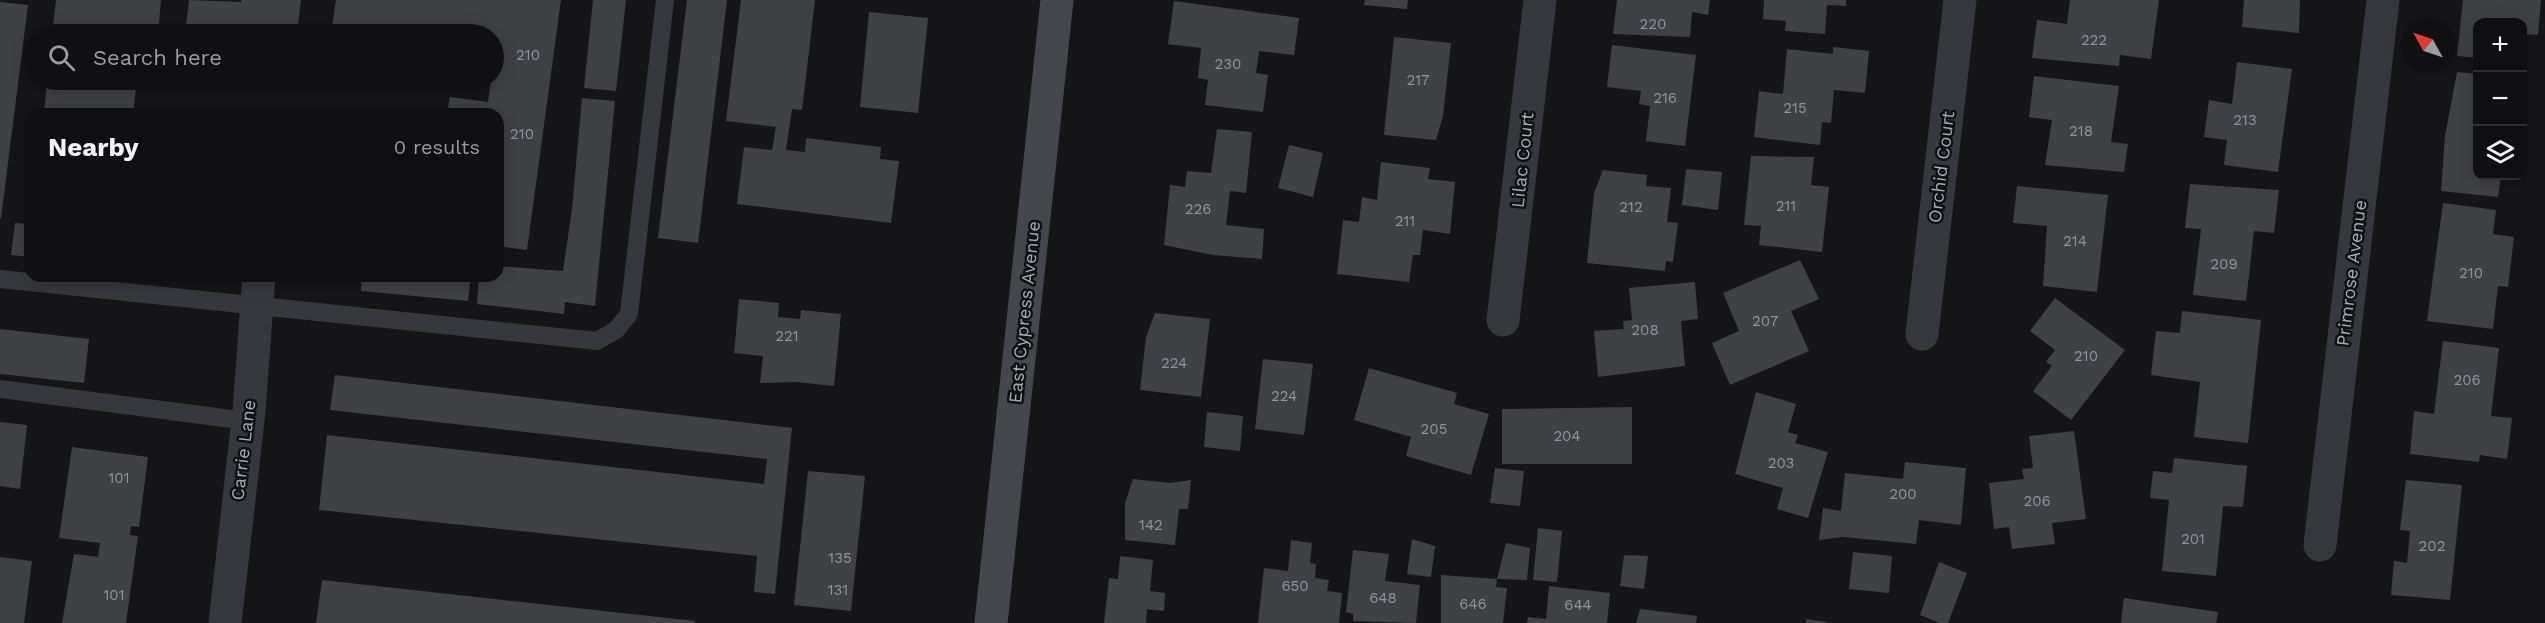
<!DOCTYPE html>
<meta charset="utf-8">
<style>
body{margin:0;font-family:"Work Sans",sans-serif;background:#19191b;color:#f1f3f6}
.controls{position:absolute;right:18px;top:18px;display:grid;overflow:hidden;border-radius:12px;box-shadow:0 3px 15px #0003}
.controls button{width:54px;height:54px;display:grid;place-items:center;padding:0;border:0;border-bottom:2px solid #303032;background:#101012;color:#f1f3f6;font:30px sans-serif}
.compass{position:absolute;left:2401px;top:18px;width:54px;height:54px;border-radius:50%;background:#101012;box-shadow:0 3px 15px #0003;rotate:310deg}
.list{margin:0;padding:0;list-style:none}
h2{display:flex;justify-content:space-between;align-items:center;height:78px;margin:0;padding:0 24px;font-size:26px}
h2 small{font-size:20px;font-weight:400;color:#9c9d9f}
.icon{flex:none;width:33px;height:33px;fill:none;stroke:currentColor;stroke-width:2;stroke-linecap:round;stroke-linejoin:round}
.map{position:relative;flex:none;width:2545px;height:623px;overflow:hidden}
.search{position:absolute;background:#101012;box-shadow:0 3px 15px #0003;left:24px;top:24px;width:480px;height:66px;display:flex;align-items:center;gap:15px;box-sizing:border-box;padding:0 21px;border-radius:33px;color:#9c9d9f;font-size:22px}
.panel{position:absolute;background:#101012;box-shadow:0 3px 15px #0003;left:24px;top:108px;width:480px;height:174px;border-radius:18px}
.map>svg:first-child{display:block}
.building{fill:#404145}
.lines{fill:none;stroke-linecap:round;stroke-linejoin:round}
.service{stroke:#37383d;stroke-width:18}
.minor{stroke:#37383d;stroke-width:33}
.secondary{stroke:#45474d;stroke-width:33}
.labels{text-anchor:middle;dominant-baseline:central;stroke-width:5;stroke-linejoin:round;paint-order:stroke}
.number-label{font-size:15px;fill:#8e929b}
.street-label{font-size:18px;fill:#a8adb8;stroke:#111113}
</style>
<div class="map">
<svg width="2545" height="623" viewBox="0 0 2545 623">
<rect width="100%" height="100%" fill="#161618"/>
<g class="building">
<path d="M56,0H161L158,34H52Z"/>
<path d="M189,0L241,2V0H301L297,34H185Z"/>
<path d="M336,0H561L527,250L498,246V114H447L450,97L488,102L491,80H494V34H331Z"/>
<path d="M593,0H626L616,91L584,88Z"/>
<path d="M687,0H727L698,243L658,238Z"/>
<path d="M741,0H815L802,110L792,109L786,150L805,152L806,138L881,147L880,159L899,161L891,223L737,204L744,147L772,150L776,127L726,121Z"/>
<path d="M1365,0H1408L1407,9L1364,5Z"/>
<path d="M1617,0H1710L1708,15L1692,12L1690,37L1613,34Z"/>
<path d="M1764,0H1846V6L1827,5L1825,34L1785,31L1786,21L1763,19Z"/>
<path d="M2070,0H2159L2151,59L2120,55L2119,66L2032,58L2037,20L2067,24Z"/>
<path d="M2244,0H2300L2299,33L2242,27Z"/>
<path d="M2463,0H2541L2538,35L2522,34V22H2478V58L2457,56Z"/>
<path d="M1174,1L1299,18L1294,55L1259,51L1256,73L1268,75L1263,112L1205,105L1208,80L1198,78L1201,48L1168,44Z"/>
<path d="M0,2L28,5L1,218H0Z"/>
<path d="M869,12L928,18L918,113L860,107Z"/>
<path d="M1394,37L1451,43L1443,116L1436,140L1384,135Z"/>
<path d="M1612,45L1696,55L1685,146L1646,141L1650,106L1639,104L1641,91L1607,87Z"/>
<path d="M1833,47L1869,51L1865,93L1834,90L1831,123L1822,122L1820,145L1754,137L1759,91L1783,94L1787,49L1833,54Z"/>
<path d="M2237,62L2292,69L2278,172L2224,165L2227,140L2204,137L2209,100L2232,104Z"/>
<path d="M2457,72L2478,74V176H2501L2498,197L2441,191L2445,136Z"/>
<path d="M2034,76L2119,86L2111,142L2128,144L2124,172L2045,165L2052,120L2029,117Z"/>
<path d="M47,80H137L133,114H44Z"/>
<path d="M582,98L615,101L595,306L565,302L564,314L477,304L479,276H498V266L563,271L572,209Z"/>
<path d="M1217,129L1252,132L1246,193L1230,191L1226,225L1264,229L1262,259L1213,255L1164,245L1170,185L1185,187L1187,171L1211,173Z"/>
<path d="M1289,145L1323,153L1313,197L1278,188Z"/>
<path d="M1751,156L1814,157L1811,185L1829,187L1822,252L1759,245L1761,226L1744,225Z"/>
<path d="M1381,162L1430,168L1428,179L1455,182L1450,234L1423,230L1420,255H1413L1409,282L1337,274L1343,220L1359,222L1362,197L1377,200Z"/>
<path d="M1686,169L1722,172L1718,210L1682,205Z"/>
<path d="M1603,170L1647,175L1646,186L1671,188L1667,222L1678,223L1673,262L1666,261L1665,271L1587,263L1594,193Z"/>
<path d="M2190,184L2279,190L2274,233L2254,231L2246,301L2193,295L2201,229L2185,228Z"/>
<path d="M2017,186L2108,195L2097,292L2043,286L2047,226L2013,223Z"/>
<path d="M2443,203L2496,210L2493,234L2514,237L2508,287L2498,286L2493,329L2427,321Z"/>
<path d="M15,223L30,224V257L11,255Z"/>
<path d="M1800,260L1819,299L1791,311L1809,351L1730,385L1712,343L1739,331L1723,293Z"/>
<path d="M362,276H471L468,301L361,291Z"/>
<path d="M1695,282L1698,319L1681,321L1685,366L1598,377L1594,331L1624,329L1623,321L1632,320L1629,288Z"/>
<path d="M2055,298L2125,350L2071,420L2033,391L2052,366L2046,362L2055,350L2030,331Z"/>
<path d="M739,299L779,303L778,317L800,319L801,310L841,314L834,386L796,382L760,383L763,356L734,353Z"/>
<path d="M2182,311L2261,320L2248,443L2194,437L2200,382L2151,375L2156,331L2180,333Z"/>
<path d="M1155,313L1210,319L1201,397L1140,390L1146,337Z"/>
<path d="M0,329L89,339L84,383L0,374Z"/>
<path d="M2443,341L2499,348L2491,416L2512,418L2507,459L2480,455L2479,462L2410,454L2414,411L2434,414Z"/>
<path d="M1263,359L1313,364L1304,435L1255,429Z"/>
<path d="M1369,368L1457,393L1454,404L1489,414L1471,475L1406,456L1411,437L1354,420Z"/>
<path d="M335,375L792,428L775,594L754,592L757,556L319,510L327,435L764,484L767,459L330,410Z"/>
<path d="M1756,392L1796,404L1788,432L1798,435L1795,443L1828,452L1808,518L1777,509L1783,488L1735,474Z"/>
<path d="M1632,407V464H1502V409Z"/>
<path d="M1207,412L1243,416L1240,451L1204,447Z"/>
<path d="M0,422L27,425L20,489L0,486Z"/>
<path d="M2074,431L2086,519L2052,523L2055,544L2012,549L2009,527L1994,529L1989,483L2024,479L2022,469L2033,468L2029,436Z"/>
<path d="M72,447L148,457L139,527L131,526L130,535L138,536L126,623H62L74,554L98,557L100,543L59,538Z"/>
<path d="M2174,458L2247,466L2243,507L2223,506L2216,576L2162,571L2169,500L2150,498L2153,471L2172,473Z"/>
<path d="M1905,462L1966,468L1961,525L1919,520L1916,544L1843,537L1819,540L1823,508L1841,511L1845,473L1903,479Z"/>
<path d="M1495,468L1524,471L1520,506L1490,503Z"/>
<path d="M808,471L865,476L851,611L794,605Z"/>
<path d="M1133,479L1170,483L1191,480L1188,509H1179L1175,545L1125,540V503Z"/>
<path d="M2406,480L2462,485L2450,600L2391,595L2394,561L2407,563L2410,531L2400,530Z"/>
<path d="M1538,528L1562,531L1557,582L1533,580Z"/>
<path d="M1412,539L1435,546L1431,577L1407,574Z"/>
<path d="M1291,540L1312,543L1310,563L1316,564L1315,578L1329,580L1327,591L1342,593L1339,623H1258L1264,568L1288,571Z"/>
<path d="M1506,543L1530,548L1527,580L1497,579Z"/>
<path d="M1353,550L1389,554L1385,581L1420,585L1416,623L1353,621V614L1346,612Z"/>
<path d="M1853,552L1892,556L1889,593L1849,589Z"/>
<path d="M1624,555L1648,556L1644,589L1620,586Z"/>
<path d="M1120,556L1153,560L1150,591L1165,593L1164,611L1147,609L1146,623H1104L1109,578L1118,579Z"/>
<path d="M0,557L32,561L24,623H0Z"/>
<path d="M1939,562L1967,573L1948,623H1940L1920,615Z"/>
<path d="M1441,575L1497,579L1496,587L1507,588L1503,623H1441Z"/>
<path d="M322,580L695,621L694,623H316Z"/>
<path d="M1549,586L1610,593L1607,623H1527L1528,617L1546,619Z"/>
<path d="M2124,598L2218,612L2216,623H2121Z"/>
<path d="M1640,609L1697,616L1696,623H1636Z"/>
<path d="M1806,619L1827,622V623H1806Z"/>
</g>
<g class="lines">
<g class="service">
<path d="M0,279L597,341L616,330L629,314L665,0"/>
<path d="M0,389L247,421"/>
</g>
<g class="minor">
<path d="M1503,320L1540,0"/>
<path d="M1922,334L1960,0"/>
<path d="M2320,545L2383,0"/>
<path d="M225,623L249,411L259,276"/>
</g>
<path class="secondary" d="M991,623L1057,0"/>
</g>
<g class="labels">
<g class="number-label">
<text x="1653" y="24">220</text>
<text x="2094" y="40">222</text>
<text x="528" y="55">210</text>
<text x="1228" y="64">230</text>
<text x="1418" y="80">217</text>
<text x="1665" y="98">216</text>
<text x="1795" y="108">215</text>
<text x="2245" y="120">213</text>
<text x="2081" y="131">218</text>
<text x="522" y="134">210</text>
<text x="1786" y="206">211</text>
<text x="1631" y="207">212</text>
<text x="1198" y="209">226</text>
<text x="1405" y="221">211</text>
<text x="2075" y="241">214</text>
<text x="2224" y="264">209</text>
<text x="2471" y="273">210</text>
<text x="1765" y="321">207</text>
<text x="1645" y="330">208</text>
<text x="787" y="336">221</text>
<text x="2086" y="356">210</text>
<text x="1174" y="363">224</text>
<text x="2467" y="380">206</text>
<text x="1284" y="396">224</text>
<text x="1434" y="429">205</text>
<text x="1567" y="436">204</text>
<text x="1781" y="463">203</text>
<text x="119" y="478">101</text>
<text x="1903" y="494">200</text>
<text x="2037" y="501">206</text>
<text x="1151" y="525">142</text>
<text x="2193" y="539">201</text>
<text x="2432" y="546">202</text>
<text x="840" y="558">135</text>
<text x="1295" y="586">650</text>
<text x="838" y="590">131</text>
<text x="114" y="595">101</text>
<text x="1383" y="598">648</text>
<text x="1473" y="604">646</text>
<text x="1578" y="605">644</text>
</g>
<g class="street-label">
<text transform="translate(1522 160) rotate(-84)">Lilac Court</text>
<text transform="translate(1941 167) rotate(-83)">Orchid Court</text>
<text transform="translate(2351 273) rotate(-83)">Primrose Avenue</text>
<text transform="translate(1024 312) rotate(-84)">East Cypress Avenue</text>
<text transform="translate(243 450) rotate(-83)">Carrie Lane</text>
</g>
</g>
</svg>
<div class="controls">
<button>+</button>
<button>−</button>
<button><svg class="icon" aria-label="layers" viewBox="0 0 24 24"><path d="M12 4l9 5-9 5-9-5zM3 14l9 5 9-5"/></svg></button>
</div>
<svg class="compass" viewBox="-18 -18 36 36"><path d="M0-13l5 13h-10z" fill="#e53935"/><path d="M0 13l5-13h-10z" fill="#9c9d9f"/></svg>
<div class="search"><svg class="icon" aria-label="search" viewBox="0 0 24 24"><circle cx="10" cy="10" r="6"/><path d="M15 15l6 6"/></svg>Search here</div>
<section class="panel">
<h2>Nearby<small>0 results</small></h2>
<ul class="list">
</ul>
</section>
</div>
